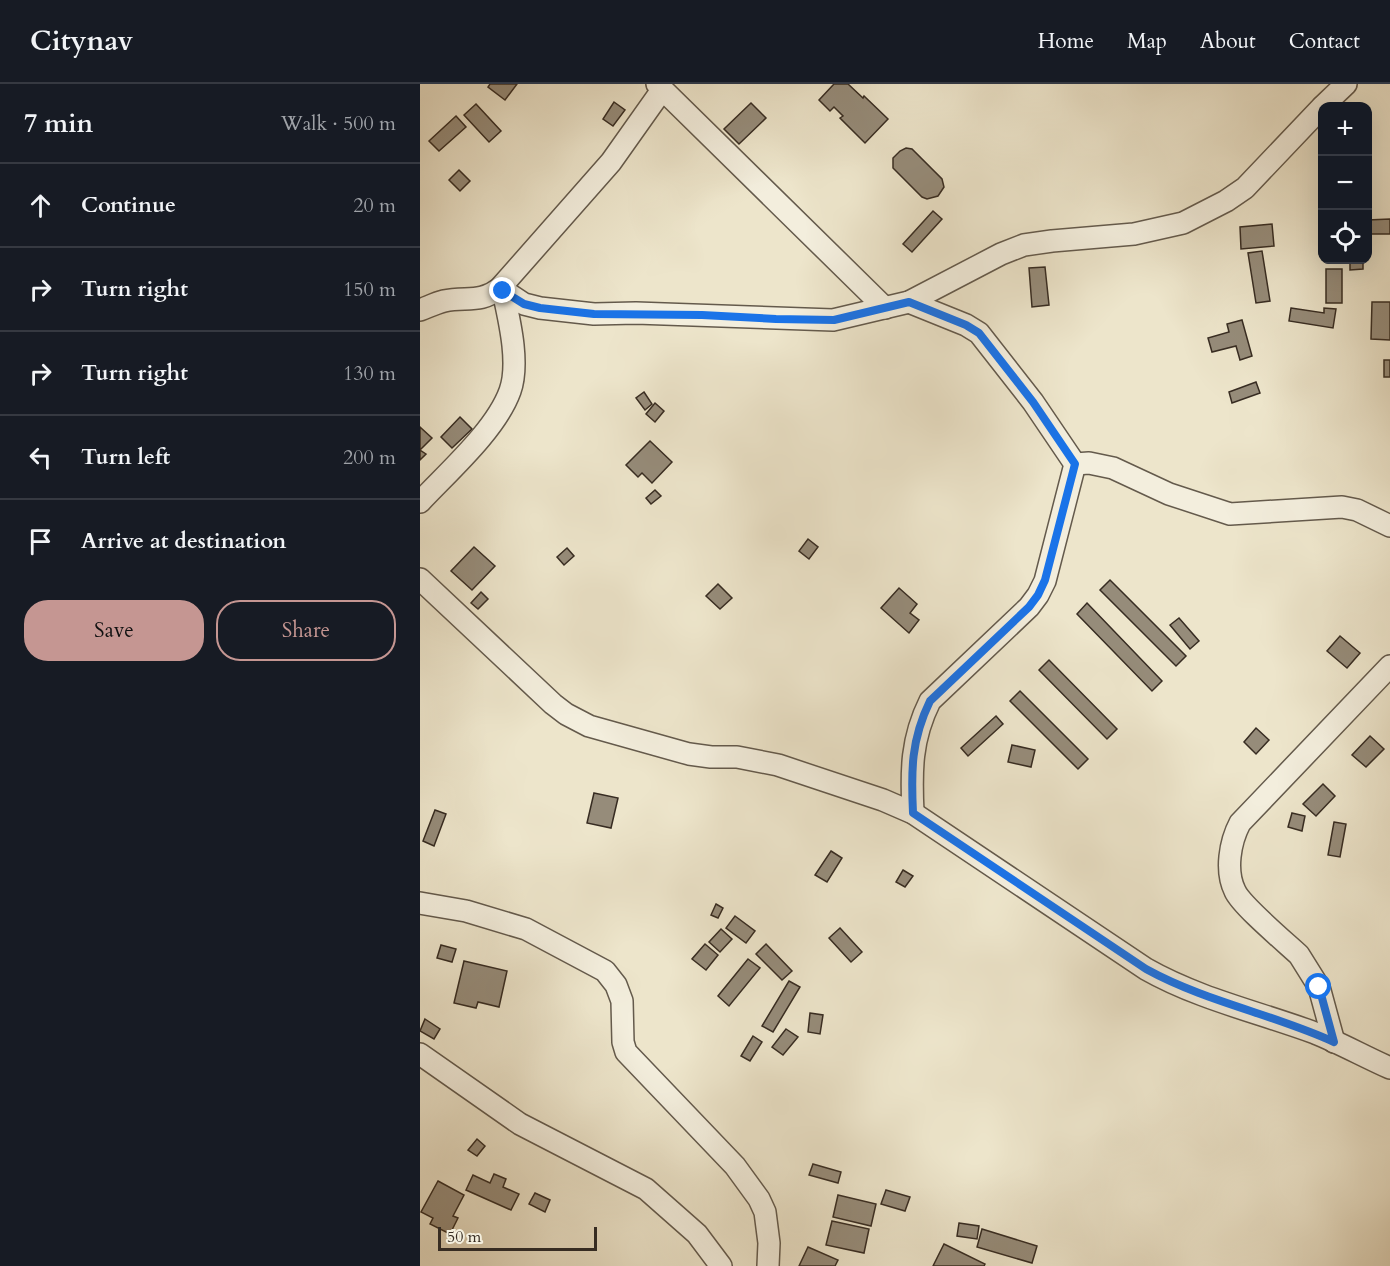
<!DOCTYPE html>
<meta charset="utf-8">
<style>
body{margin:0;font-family:Cardo,serif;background:#242831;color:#f1f3f6}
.controls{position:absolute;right:18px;top:18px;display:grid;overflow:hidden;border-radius:12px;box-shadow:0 6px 24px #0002}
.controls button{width:54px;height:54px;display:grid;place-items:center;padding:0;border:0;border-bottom:2px solid #363941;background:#171b24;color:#f1f3f6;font:30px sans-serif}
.scale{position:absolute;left:18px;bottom:15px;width:159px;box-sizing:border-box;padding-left:6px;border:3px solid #372c22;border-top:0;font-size:16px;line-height:21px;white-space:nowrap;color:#372c22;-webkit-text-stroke:4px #f3eedd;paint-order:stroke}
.stop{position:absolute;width:18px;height:18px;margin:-14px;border:4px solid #1a73e8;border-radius:50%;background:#fff}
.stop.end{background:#1a73e8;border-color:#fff;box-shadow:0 2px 6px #0008}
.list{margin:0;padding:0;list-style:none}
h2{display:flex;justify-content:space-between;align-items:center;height:78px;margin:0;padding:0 24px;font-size:26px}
h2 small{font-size:20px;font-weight:400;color:#9ea1a6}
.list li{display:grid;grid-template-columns:39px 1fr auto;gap:18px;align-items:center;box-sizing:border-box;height:84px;padding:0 24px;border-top:2px solid #363941}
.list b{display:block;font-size:22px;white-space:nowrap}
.list em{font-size:20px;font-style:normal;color:#9ea1a6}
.actions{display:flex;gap:12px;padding:18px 24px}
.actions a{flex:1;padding:14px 0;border:2px solid #c59692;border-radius:24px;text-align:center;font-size:21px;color:#c59692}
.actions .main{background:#c59692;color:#111}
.icon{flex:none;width:33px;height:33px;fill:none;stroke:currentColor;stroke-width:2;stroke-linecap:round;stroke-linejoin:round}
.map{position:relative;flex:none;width:970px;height:1182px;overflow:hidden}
header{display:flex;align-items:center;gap:36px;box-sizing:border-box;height:84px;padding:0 30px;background:#171b24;border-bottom:2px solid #363941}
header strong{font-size:28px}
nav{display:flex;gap:33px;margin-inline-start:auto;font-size:21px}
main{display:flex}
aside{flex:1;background:#171b24}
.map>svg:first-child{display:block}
.building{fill:#968c7a;stroke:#372c22;stroke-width:1.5}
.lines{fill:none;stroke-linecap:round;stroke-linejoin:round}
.minor-casing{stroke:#645a4c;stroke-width:24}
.minor{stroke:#f3eedd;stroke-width:21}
.route{stroke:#1a73e8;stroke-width:8}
</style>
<header>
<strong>Citynav</strong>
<nav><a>Home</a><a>Map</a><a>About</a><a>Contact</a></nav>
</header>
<main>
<aside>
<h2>7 min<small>Walk · 500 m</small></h2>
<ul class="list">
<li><svg class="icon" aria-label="ahead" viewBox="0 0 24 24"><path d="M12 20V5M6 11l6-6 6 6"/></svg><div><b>Continue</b></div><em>20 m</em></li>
<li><svg class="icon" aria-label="right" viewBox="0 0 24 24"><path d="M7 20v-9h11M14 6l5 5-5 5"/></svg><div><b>Turn right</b></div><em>150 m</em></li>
<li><svg class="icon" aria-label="right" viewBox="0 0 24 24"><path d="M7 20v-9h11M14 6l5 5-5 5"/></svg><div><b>Turn right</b></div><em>130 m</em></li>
<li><svg class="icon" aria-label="left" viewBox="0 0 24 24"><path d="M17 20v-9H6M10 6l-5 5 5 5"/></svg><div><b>Turn left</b></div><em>200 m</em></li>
<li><svg class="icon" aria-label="arrive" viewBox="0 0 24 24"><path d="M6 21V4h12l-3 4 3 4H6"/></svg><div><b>Arrive at destination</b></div></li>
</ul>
<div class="actions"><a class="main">Save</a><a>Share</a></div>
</aside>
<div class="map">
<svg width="970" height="1182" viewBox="0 0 970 1182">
<rect width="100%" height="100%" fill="#ede5cb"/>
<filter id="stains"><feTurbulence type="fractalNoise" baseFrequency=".00333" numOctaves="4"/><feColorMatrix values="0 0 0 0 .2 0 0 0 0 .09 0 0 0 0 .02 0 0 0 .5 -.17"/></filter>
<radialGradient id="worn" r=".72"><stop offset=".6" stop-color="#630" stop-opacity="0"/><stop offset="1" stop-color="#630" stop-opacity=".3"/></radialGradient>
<g class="building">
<path d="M70,0H97L85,16L68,3Z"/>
<path d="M414,0H428L443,14L444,12L468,35L445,59L420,34L423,32L414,23L410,27L399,16Z"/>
<path d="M194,18L205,26L193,42L183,35Z"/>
<path d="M331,19L346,34L319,60L304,45Z"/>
<path d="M56,20L81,47L69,58L44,31Z"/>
<path d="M36,32L46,43L19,67L9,57Z"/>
<path d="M486,64L492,65L522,95L524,103L518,112L507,115L502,113L473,84V74L480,67Z"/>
<path d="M39,86L50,97L40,107L29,96Z"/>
<path d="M513,127L522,135L492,168L483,160Z"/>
<path d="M970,135V150H948V136Z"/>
<path d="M852,140L854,162L821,165L820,143Z"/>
<path d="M842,167L850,217L836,219L828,169Z"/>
<path d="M930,176H943V185L930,186Z"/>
<path d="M625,183L629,221L612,223L609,184Z"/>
<rect x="906" y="185" width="16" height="34"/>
<path d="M952,218H970V256L951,255Z"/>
<path d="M871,224L904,229V224L916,225L913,244L869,237Z"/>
<path d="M822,236L832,272L820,276L816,262L792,268L788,254L809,248L807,240Z"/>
<rect x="964" y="276" width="6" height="17"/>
<path d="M836,298L840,309L812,319L809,308Z"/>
<path d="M224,308L232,320L225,326L216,314Z"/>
<path d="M235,319L244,327L235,338L226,330Z"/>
<path d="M40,333L52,345L32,364L21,353Z"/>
<path d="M0,343L12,354L0,366L6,370L0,376Z"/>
<path d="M230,357L252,378L232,399L222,389L218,393L206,381Z"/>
<path d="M235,406L241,412L231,420L226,414Z"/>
<path d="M388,455L398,463L389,475L379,467Z"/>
<path d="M54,463L75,482L52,506L31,487Z"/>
<path d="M147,464L154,472L144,481L137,473Z"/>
<path d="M690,496L766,572L756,582L680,506Z"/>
<path d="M298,500L312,514L300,525L286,512Z"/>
<path d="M479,504L497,520L490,529L499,536L489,549L461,524Z"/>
<path d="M61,508L68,515L58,525L51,519Z"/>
<path d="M667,519L742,597L732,607L657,530Z"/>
<path d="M759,534L779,557L770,565L750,541Z"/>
<path d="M920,552L940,569L927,584L907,567Z"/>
<path d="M629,576L697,645L687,655L619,586Z"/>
<path d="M600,607L668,675L658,685L590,617Z"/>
<path d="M576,632L583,640L548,672L541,664Z"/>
<path d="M836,644L849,656L836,670L824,658Z"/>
<path d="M950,652L964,665L946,683L932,671Z"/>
<path d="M592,661L615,666L611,683L588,678Z"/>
<path d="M903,700L915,712L896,732L883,720Z"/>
<path d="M174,709L198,714L191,744L167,739Z"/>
<path d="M15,726L26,730L14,762L3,757Z"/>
<path d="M872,729L885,732L882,747L868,743Z"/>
<path d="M914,738L926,740L920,773L908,771Z"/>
<path d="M411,767L422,774L407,798L395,791Z"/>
<path d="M483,786L493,792L485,803L476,798Z"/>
<path d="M296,820L303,824L298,834L291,831Z"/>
<path d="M315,832L335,847L326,859L306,844Z"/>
<path d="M420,844L442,868L431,878L409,854Z"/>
<path d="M301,845L312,855L300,868L289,858Z"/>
<path d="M285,860L298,871L286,886L272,875Z"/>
<path d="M346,860L372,887L362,896L336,870Z"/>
<path d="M21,861L36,865L32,878L17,874Z"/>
<path d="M328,875L340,884L309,922L298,912Z"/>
<path d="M44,877L87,887L79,923L58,918L56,924L34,919Z"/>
<path d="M369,897L380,903L353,948L342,942Z"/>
<path d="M390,929L403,931L400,950L388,948Z"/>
<path d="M5,935L20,945L14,955L0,947Z"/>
<path d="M366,945L378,953L363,971L352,963Z"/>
<path d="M333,952L342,958L330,977L321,972Z"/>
<path d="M57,1055L65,1062L57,1072L48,1066Z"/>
<path d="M393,1080L421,1088L418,1099L389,1091Z"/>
<path d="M74,1090L86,1095L83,1103L99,1110L91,1126L46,1106L53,1091L70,1099Z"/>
<path d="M18,1097L44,1111L33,1132L38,1134L30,1150L10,1140L13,1134L1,1128Z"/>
<path d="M466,1106L490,1113L485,1127L461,1120Z"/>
<path d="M115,1109L130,1116L125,1128L109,1120Z"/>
<path d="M418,1111L456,1120L451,1142L413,1133Z"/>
<path d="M412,1137L449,1145L444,1169L406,1161Z"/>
<path d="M539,1139L559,1142L557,1155L537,1152Z"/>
<path d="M562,1145L617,1162L612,1179L557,1163Z"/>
<path d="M524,1160L565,1180L564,1182H513Z"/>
<path d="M388,1163L418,1176L415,1182H379Z"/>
</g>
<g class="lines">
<defs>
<g id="minor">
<path d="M237,0L465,224"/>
<path d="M903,22L926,0"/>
<path d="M80,204L104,220L120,224L174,230L216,229L413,236L489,218L581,170L604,161L632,157L714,150L763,139L806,117L825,104L902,23"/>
<path d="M489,218L546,241L559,249L613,318L655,380L625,497L618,511L609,523L510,617C491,655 491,687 493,729"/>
<path d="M0,226C8,223 16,219 24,217C46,212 60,220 80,204L191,78L242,6"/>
<path d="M655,380L669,379L693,384L749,410L810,430L922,423L937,426L970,442"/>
<path d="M0,418C28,388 76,346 90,307C100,279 89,235 83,207"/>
<path d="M0,495L133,620L146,630L169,642L269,670L291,673H317L358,681L463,716L493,729L726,885C779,915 838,928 895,949C920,959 945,973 970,984"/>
<path d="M0,819L46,827L106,845L185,887L196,901L202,917L203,958L206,968L315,1082L339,1115L345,1128L349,1159L348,1182"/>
<path d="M914,958L899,903L879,871C865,858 821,821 815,807C805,787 810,758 820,739L970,582"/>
<path d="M0,970L100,1040L226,1105L277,1150L301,1182"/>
</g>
</defs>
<use href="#minor" class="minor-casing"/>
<use href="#minor" class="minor"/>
</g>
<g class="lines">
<path class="route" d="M83,207L104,220L120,224L174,230L282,231L356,235L414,236L489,218L546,241L559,249L613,318L655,380L625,496L618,511L609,523L510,617C491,656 491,687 493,729L726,885C786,918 853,930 914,958L899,903"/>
</g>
<rect width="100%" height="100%" filter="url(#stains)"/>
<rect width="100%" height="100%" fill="url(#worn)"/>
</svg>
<div class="controls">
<button>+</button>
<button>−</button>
<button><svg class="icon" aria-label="locate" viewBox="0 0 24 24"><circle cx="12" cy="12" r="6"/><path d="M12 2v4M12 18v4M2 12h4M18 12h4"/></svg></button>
</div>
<div class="scale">50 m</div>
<div class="stop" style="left:899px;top:903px"></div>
<div class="stop end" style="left:83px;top:207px"></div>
</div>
</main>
